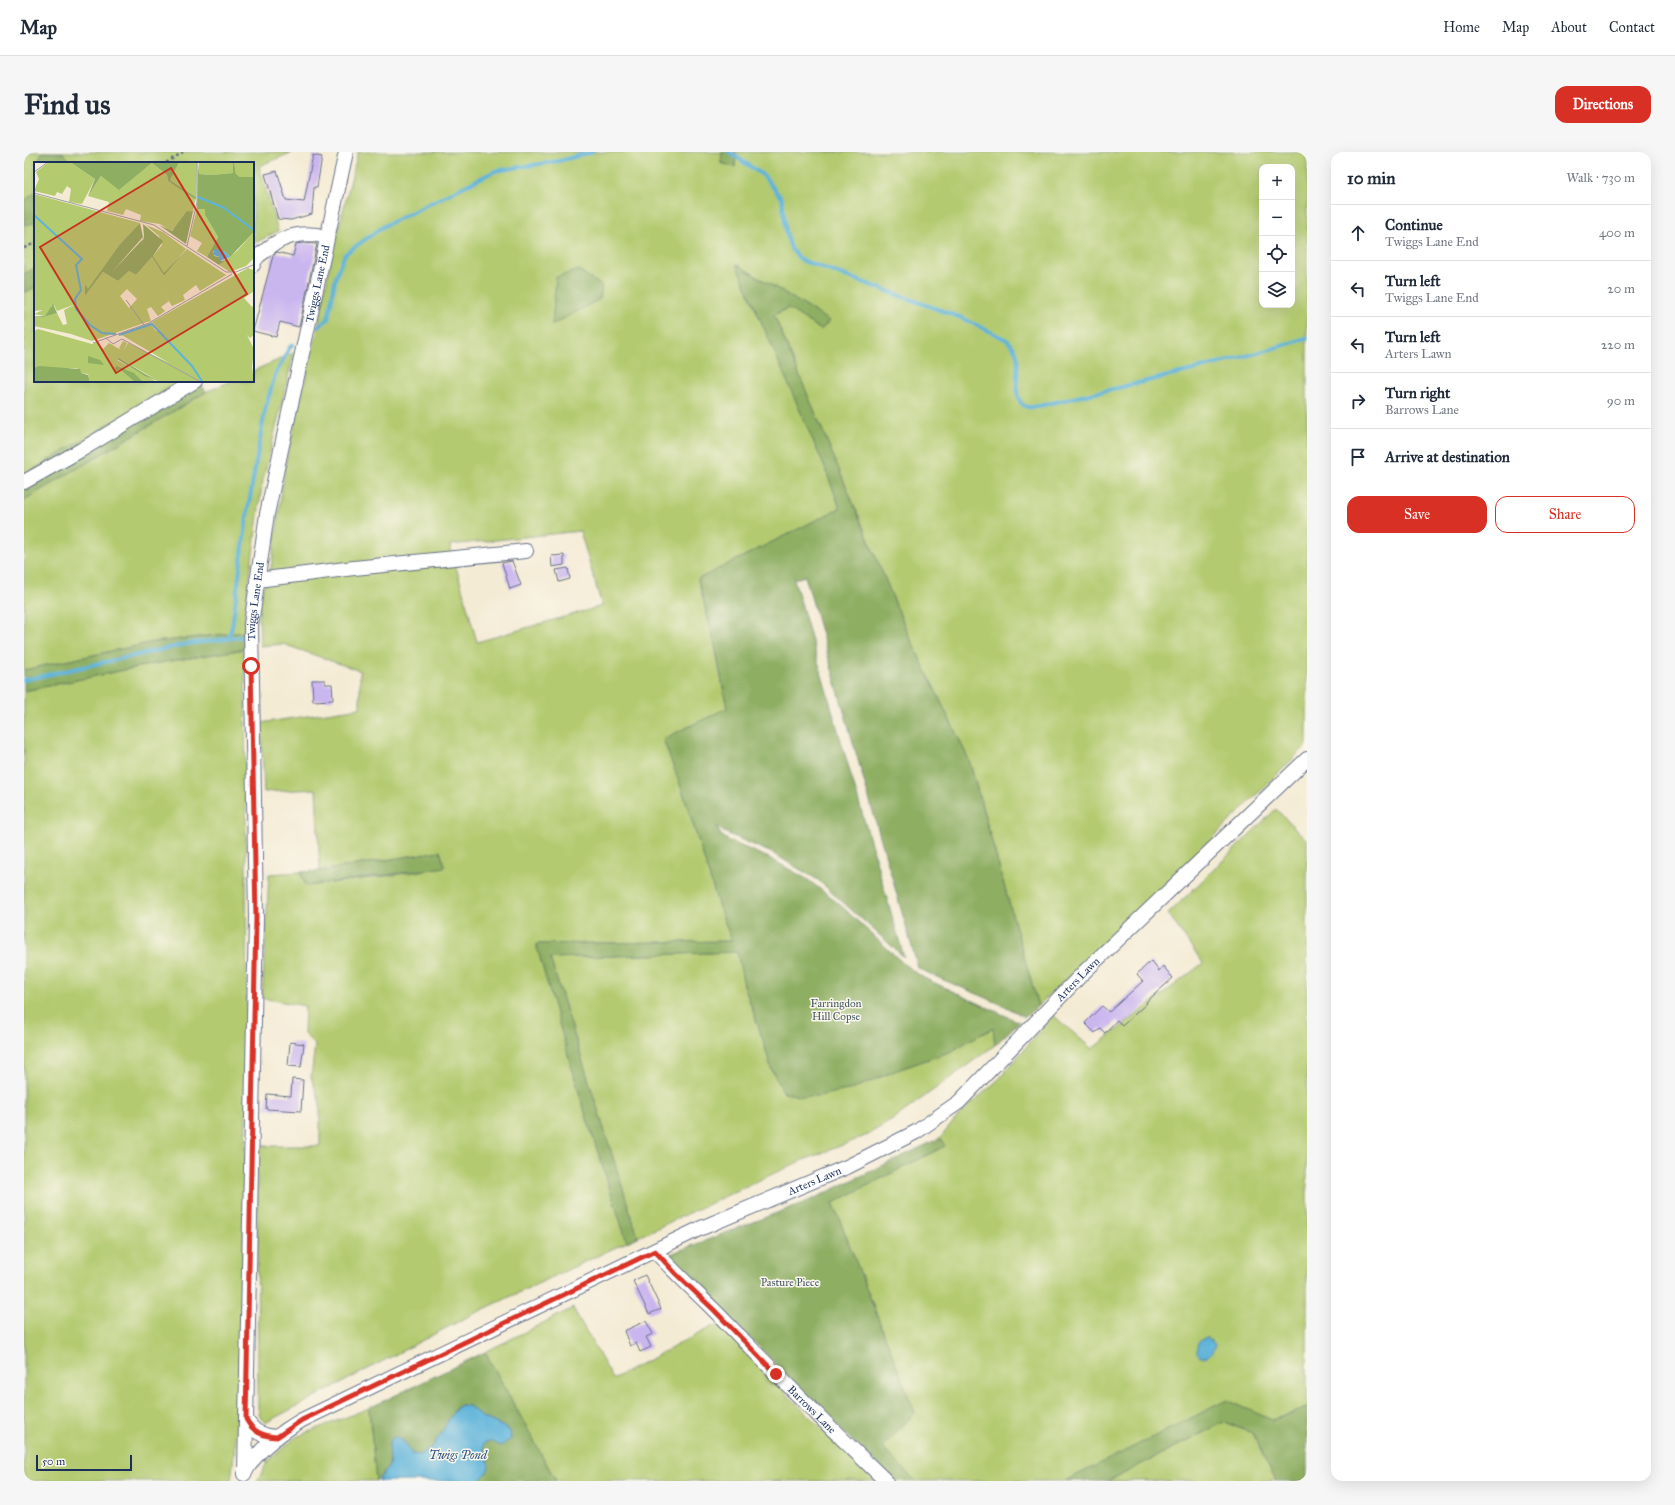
<!DOCTYPE html>
<meta charset="utf-8">
<style>
body{margin:0;font-family:"IM FELL Great Primer",serif;background:#f6f6f7;color:#1f2937}
.controls{position:absolute;right:12px;top:12px;display:grid;overflow:hidden;border-radius:8px;box-shadow:0 4px 16px #0002}
.controls button{width:36px;height:36px;display:grid;place-items:center;padding:0;border:0;border-bottom:1px solid #e0e1e3;background:#fff;color:#1f2937;font:20px sans-serif}
.scale{position:absolute;left:12px;bottom:10px;width:96px;box-sizing:border-box;padding-left:4px;border:2px solid #1b2f5e;border-top:0;font-size:11px;line-height:14px;white-space:nowrap;color:#1b2f5e;-webkit-text-stroke:3px #fbf7ec;paint-order:stroke}
.stop{position:absolute;width:12px;height:12px;margin:-9px;border:3px solid #d93025;border-radius:50%;background:#fff}
.stop.end{background:#d93025;border-color:#fff;box-shadow:0 1px 4px #0008}
.list{margin:0;padding:0;list-style:none}
h2{display:flex;justify-content:space-between;align-items:center;height:52px;margin:0;padding:0 16px;font-size:17px}
h2 small{font-size:13px;font-weight:400;color:#747a83}
.list li{display:grid;grid-template-columns:26px 1fr auto;gap:12px;align-items:center;box-sizing:border-box;height:56px;padding:0 16px;border-top:1px solid #e0e1e3}
.list b{display:block;font-size:15px;white-space:nowrap}
.list p{margin:0;font-size:13px;white-space:nowrap;color:#747a83}
.list em{font-size:13px;font-style:normal;color:#747a83}
.actions{display:flex;gap:8px;padding:12px 16px}
.actions a{flex:1;padding:9px 0;border:1px solid #d93025;border-radius:12px;text-align:center;font-size:14px;color:#d93025}
.actions .main{background:#d93025;color:#fff}
.icon{flex:none;width:22px;height:22px;fill:none;stroke:currentColor;stroke-width:2;stroke-linecap:round;stroke-linejoin:round}
.map{position:relative;flex:none;width:1283px;height:1329px;overflow:hidden;border-radius:12px}
header{display:flex;align-items:center;gap:24px;box-sizing:border-box;height:56px;padding:0 20px;background:#fff;border-bottom:1px solid #e0e1e3}
header strong{font-size:19px}
nav{display:flex;gap:22px;margin-inline-start:auto;font-size:14px}
.intro{display:flex;align-items:center;justify-content:space-between;box-sizing:border-box;height:96px;padding:0 24px}
h1{margin:0;font-size:28px}
.button{padding:10px 18px;border-radius:12px;background:#d93025;color:#fff;font-size:14px;font-weight:700}
main{display:flex;gap:24px;padding:0 24px}
aside{flex:1;background:#fff;border-radius:12px;box-shadow:0 4px 16px #0002}
.map>svg:first-child{display:block}
.green{fill:#b3ca6f;stroke:#677c66;fill-rule:evenodd}
.forest{fill:#8eae62;stroke:#546e60}
.water{fill:#5eb4da;stroke:#3c729c}
.lines{fill:none;stroke-linecap:round;stroke-linejoin:round}
.stream{stroke:#5eb4da;stroke-width:4}
.building{fill:#cab6ef}
.minor-casing{stroke:#677187;stroke-width:16}
.path{stroke:#677187;stroke-width:2.5;stroke-dasharray:3 3;stroke-linecap:butt}
.minor{stroke:#fff;stroke-width:14}
.route{stroke:#d93025;stroke-width:5}
.labels{text-anchor:middle;dominant-baseline:central;stroke-width:3;stroke-linejoin:round;paint-order:stroke}
.street-label{font-size:11px;fill:#1b2f5e;stroke:#fbf7ec}
.park-label{font-size:11px;fill:#415662;stroke:#fbf7ec}
.water-label{font-size:12px;font-style:italic;fill:#2f5783;stroke:#fbf7ec}
.inset-river{fill:none;stroke:#5eb4da;stroke-width:2}
.inset-road{fill:none;stroke:#9da0a5;stroke-width:1}
.view{fill:#c8321e;fill-opacity:0.15;stroke:#c8321e;stroke-width:2}
.inset-edge{fill:none;stroke:#1b2f5e;stroke-width:2}
</style>
<header>
<strong>Map</strong>
<nav><a>Home</a><a>Map</a><a>About</a><a>Contact</a></nav>
</header>
<div class="intro"><h1>Find us</h1><a class="button">Directions</a></div>
<main>
<div class="map">
<svg width="1283" height="1329" viewBox="0 0 1283 1329">
<rect width="100%" height="100%" fill="#fbf7ec"/>
<filter id="ink" filterUnits="userSpaceOnUse"><feTurbulence type="fractalNoise" baseFrequency=".025" numOctaves="2"/><feDisplacementMap in="SourceGraphic" scale="8" xChannelSelector="R" yChannelSelector="G"/><feConvolveMatrix kernelMatrix="1 2 1 2 8 2 1 2 1" color-interpolation-filters="sRGB"/></filter>
<filter id="wash" filterUnits="userSpaceOnUse"><feTurbulence type="fractalNoise" baseFrequency=".012" numOctaves="4" result="noise"/><feDisplacementMap in="SourceGraphic" scale="16" xChannelSelector="R" yChannelSelector="G"/><feGaussianBlur stdDeviation="0.9" result="paint"/><feColorMatrix in="noise" values="0 0 0 0 0 0 0 0 0 0 0 0 0 0 0 0 0 1.4 0 .05"/><feComposite in="paint" operator="in"/></filter>
<g filter="url(#wash)">
<rect width="100%" height="100%" fill="#f4ebd4"/>
<g class="green">
<path d="M0,0H269L235,14L254,79L229,92V11H11V116L0,122Z"/>
<path d="M334,0H698L697,11L711,15L712,0H1283V593L1188,687L1014,854L945,608L885,484L750,163L764,156L797,178L805,169L759,140L713,113L801,316L816,356L674,428L691,493L703,557L639,587L660,643L695,755L708,789L512,792L559,954L603,1090L443,1165L241,1271L236,1265L234,1255L233,994H296V951L287,925L291,893L280,882L281,854L238,846L245,722L276,720L283,734L363,724L421,715L416,699L296,719L292,637L240,640L237,571L336,556V519L259,492L236,494L235,462L239,436L247,416L262,309L294,175L307,106ZM1238,15H1268V153H1238ZM556,379L578,454L453,490L426,393Z"/>
<path d="M11,135V229H157L0,323V141Z"/>
<path d="M270,201L238,333L221,461V480L130,490L0,518V348L182,240L207,229H229V219Z"/>
<path d="M221,497L223,911L219,1109L212,1286L207,1329H0V539L129,512Z"/>
<path d="M1252,657L1283,688V1256L1248,1268L1203,1249L1041,1329H892L857,1295L891,1261L809,1051L920,994L916,986L936,962L975,927L1029,863L1068,897L1179,811L1144,762Z"/>
<path d="M713,800L720,833L739,888L747,916L760,941L777,944L829,937L873,918L928,899L946,888L970,876L971,893L867,969L839,985L772,1011L614,1085L526,806Z"/>
<path d="M549,1156L589,1227L693,1172L802,1281L852,1329H532L461,1200Z"/>
<path d="M345,1256L352,1329H233L244,1309L272,1285Z"/>
<path d="M1200,1270L1228,1281L1252,1329H1084Z"/>
</g>
<g class="forest">
<path d="M18,0L39,1L48,11H14Z"/>
<path d="M698,0H712L711,15L697,11Z"/>
<path d="M11,41V71L0,73V49Z"/>
<path d="M712,112L759,140L805,169L797,178L764,156L750,163L885,484L945,608L1014,854L1001,865C967,845 929,834 894,816L781,424L770,427L880,805L794,728L748,701L700,680L692,674L697,683L705,689L745,706L783,727L813,750L881,813L900,826L995,870L971,893L969,876L946,888L928,899L873,918L829,937L794,944H777L760,941L747,916L739,888L720,833L713,800L526,806L614,1085L603,1090L559,954L512,792L708,789L695,755L660,643L639,587L703,556L691,493L674,427L816,356L801,316Z"/>
<path d="M11,116V135L0,141V122Z"/>
<path d="M555,118L578,134L576,147L528,173L532,125Z"/>
<path d="M157,229H175L182,240L0,348V323Z"/>
<path d="M221,480V497L129,512L0,539V518L130,490Z"/>
<path d="M416,699L421,715L282,734L276,720L296,719Z"/>
<path d="M916,986L921,994L809,1051L891,1261L858,1295L892,1329H872L822,1283L644,1103L789,1047Z"/>
<path d="M461,1200L532,1329H454L463,1319L464,1305L459,1296L460,1291L466,1289L487,1287L486,1279L478,1274L458,1265L445,1254L436,1253L431,1257C425,1268 408,1304 394,1303C393,1303 388,1302 388,1302C383,1293 379,1285 369,1285L365,1290L366,1308L365,1315L352,1329L345,1256Z"/>
<path d="M1203,1248L1248,1268L1283,1256V1329H1252L1228,1281L1200,1270L1084,1329H1041Z"/>
</g>
<g class="water">
<path d="M1183,1185L1191,1192C1189,1201 1186,1205 1176,1205L1173,1201V1194L1177,1187Z"/>
<path d="M436,1253L445,1254L458,1265L478,1274L486,1279L487,1287L477,1294L466,1289L460,1291C457,1306 476,1313 454,1329H354L365,1314L366,1308L365,1290L369,1285C379,1285 383,1294 388,1302C411,1309 421,1265 436,1253Z"/>
</g>
<g class="lines">
<g class="stream">
<path d="M705,0L740,24L758,47L762,79L767,97L777,108L938,166L983,188C987,192 992,197 993,203C996,216 986,250 1003,255C1006,256 1012,254 1015,254C1105,233 1196,214 1283,186"/>
<path d="M294,175L304,167L312,124L321,102L360,74L471,19L535,9L568,0"/>
<path d="M204,487L208,475L224,357L241,258L251,223L266,195L269,193"/>
<path d="M0,528L163,492L225,484"/>
</g>
</g>
<g id="blocks">
<g class="building">
<path d="M289,3L298,5L293,35H290L288,62L267,68L254,67L241,22L253,19L262,48L280,50Z"/>
<path d="M279,91L293,92L275,175L256,170L252,185L229,179L249,104L253,100L269,104L272,92Z"/>
<path d="M540,403V413L528,415L527,404Z"/>
<path d="M488,409L497,433L486,437L478,411Z"/>
<path d="M544,416L546,427L535,430L532,418Z"/>
<path d="M288,528H301V532H308L309,548L289,549Z"/>
<path d="M1127,809L1135,819L1139,814L1149,826L1122,850L1123,851L1098,874L1093,868L1081,881L1076,876L1071,881L1061,871L1078,854L1085,860L1119,829L1113,822Z"/>
<path d="M266,890L280,892L277,915L264,914Z"/>
<path d="M268,927L279,928L277,959L242,957L243,942L267,944Z"/>
<path d="M621,1123L637,1157L625,1162L609,1129Z"/>
<path d="M622,1169L629,1182L622,1185L627,1195L616,1200L612,1191L606,1194L600,1179Z"/>
</g>
</g>
</g>
<g filter="url(#ink)">
<use href="#blocks" fill-opacity="0" stroke="#677187" stroke-width="1"/>
<g class="lines">
<defs>
<g id="minor">
<path d="M229,113C231,106 235,103 241,99C259,83 280,79 303,85"/>
<path d="M0,330L57,298L171,229"/>
<path d="M233,428L330,416L502,399"/>
<path id="s1" d="M631,1099C650,1120 671,1139 691,1159C747,1217 804,1274 862,1329"/>
<path d="M222,1267C229,1280 238,1284 253,1285"/>
<path id="s2" d="M221,1320L232,765L227,473L243,362L322,0"/>
<path id="s3" d="M220,1322C232,1298 256,1281 278,1268L675,1077L825,1014L892,980L935,950L1059,821L1283,607"/>
</g>
</defs>
<use href="#minor" class="minor-casing"/>
<g class="path">
<path d="M142,11L159,0"/>
<path d="M0,96L11,91"/>
</g>
<use href="#minor" class="minor"/>
</g>
</g>
<g class="lines" filter="url(#ink)">
<path class="route" d="M227,514L232,765L222,1267C229,1280 238,1284 253,1285L278,1268L631,1099L652,1122L690,1158L752,1222"/>
</g>
<g class="labels">
<g class="street-label">
<text stroke="none"><textPath href="#s2" startOffset="1195">Twiggs Lane End</textPath></text>
<text stroke="none"><textPath href="#s2" startOffset="871">Twiggs Lane End</textPath></text>
<text stroke="none"><textPath href="#s3" startOffset="982">Arters Lawn</textPath></text>
<text stroke="none"><textPath href="#s3" startOffset="646">Arters Lawn</textPath></text>
<text stroke="none"><textPath href="#s1" startOffset="223">Barrows Lane</textPath></text>
</g>
<g class="park-label">
<text x="812" y="851">Farringdon<tspan x="812" dy="13">Hill Copse</tspan></text>
<text x="766" y="1130">Pasture Piece</text>
</g>
<g class="water-label">
<text x="434" y="1303">Twigs Pond</text>
</g>
</g>
<g transform="translate(10 10)">
<rect width="220" height="220" fill="#f4ebd4"/>
<path d="M15,0H36L61,17L48,42L35,40L37,27L33,24L28,32L23,30L21,34L0,29L5,17L2,10ZM145,0H163L162,35L136,18L135,15ZM165,0H199V11L178,13L165,12ZM200,0H220V15H206L202,12ZM118,1L133,13L134,19L161,36L159,50L137,69L126,62L106,59L107,53L92,47L89,53L73,49L75,40L54,34L67,14L86,27ZM0,32L106,61L86,82L54,128L51,122V134L69,110L84,119L95,109L102,113L118,95L130,114L153,87L192,113L166,129L162,123L158,126L149,133L151,138L138,144L127,127L135,139L127,145L131,149L124,154L117,145L113,147L117,159L113,160L58,179L37,172L0,164V154L10,155L23,151L29,163L33,162L30,148L42,142L23,149L20,143L17,144V147L11,154L0,152L9,148L0,149ZM93,127L103,137L95,146L86,134ZM163,47H171V53L184,75L173,95L163,89L168,81L156,74ZM112,63L129,70L152,87L130,112L119,94L128,83L125,74ZM220,70V96L212,104L196,110L185,103L203,89ZM214,106L219,108L220,116V129L210,136L218,145L220,143V173L216,176L213,173L220,187L218,205L220,220H126L85,196L83,198L123,220H56L54,212L47,211L43,206H0V169L4,167L58,182L63,180L69,187L75,181L87,188L85,186L89,179L93,181L89,189L94,181L135,201L86,172L116,161L122,169L125,168L118,160Z" fill="#b3ca6f" fill-rule="evenodd"/>
<path d="M36,0H145L136,18L162,35L152,82L125,63L138,69L153,49L159,50L161,37L134,19L133,13L118,1L85,28L67,14L54,34L61,17ZM164,0L165,12L178,13L199,11V0H200L202,12L206,15H220V70L196,95L190,89H179L180,94L186,95L187,99L192,98L185,103L173,95L184,75L171,53V47H163ZM106,61L109,75L78,110L109,77L108,83L110,74L109,62L129,79L119,94L130,111L153,87L130,114L118,95L102,113L95,109L84,119L69,110L51,134V122L54,127L86,82ZM19,142L23,151L10,155L0,154H11ZM54,194L66,198L70,203L54,201ZM85,196L111,212L126,220L111,214L83,197ZM5,204L46,207L47,211L54,213L56,220H0V206ZM82,204L100,211L109,220H101L86,207L81,209Z" fill="#8eae62"/>
<path d="M180,87L190,89L196,95L186,99V95L179,93Z" fill="#5eb4da"/>
<path class="inset-river" d="M164,35L190,46L220,68M0,53L48,97L42,103L47,128L41,137L42,147L56,163L68,171L82,172M117,161L158,204L168,219M85,173L118,162"/>
<path class="inset-road" d="M0,10L14,0M0,31L120,63L192,110H202L219,103M153,84L163,40V0M92,138L110,163M72,176L79,182L88,177L167,220M59,181L115,161L198,112"/>
<path class="view" d="M137,6L213,132L82,211L6,85Z"/>
<rect width="220" height="220" class="inset-edge"/>
</g>
</svg>
<div class="controls">
<button>+</button>
<button>−</button>
<button><svg class="icon" aria-label="locate" viewBox="0 0 24 24"><circle cx="12" cy="12" r="6"/><path d="M12 2v4M12 18v4M2 12h4M18 12h4"/></svg></button>
<button><svg class="icon" aria-label="layers" viewBox="0 0 24 24"><path d="M12 4l9 5-9 5-9-5zM3 14l9 5 9-5"/></svg></button>
</div>
<div class="scale">50 m</div>
<div class="stop" style="left:227px;top:514px"></div>
<div class="stop end" style="left:752px;top:1222px"></div>
</div>
<aside>
<h2>10 min<small>Walk · 730 m</small></h2>
<ul class="list">
<li><svg class="icon" aria-label="ahead" viewBox="0 0 24 24"><path d="M12 20V5M6 11l6-6 6 6"/></svg><div><b>Continue</b><p>Twiggs Lane End</p></div><em>400 m</em></li>
<li><svg class="icon" aria-label="left" viewBox="0 0 24 24"><path d="M17 20v-9H6M10 6l-5 5 5 5"/></svg><div><b>Turn left</b><p>Twiggs Lane End</p></div><em>20 m</em></li>
<li><svg class="icon" aria-label="left" viewBox="0 0 24 24"><path d="M17 20v-9H6M10 6l-5 5 5 5"/></svg><div><b>Turn left</b><p>Arters Lawn</p></div><em>220 m</em></li>
<li><svg class="icon" aria-label="right" viewBox="0 0 24 24"><path d="M7 20v-9h11M14 6l5 5-5 5"/></svg><div><b>Turn right</b><p>Barrows Lane</p></div><em>90 m</em></li>
<li><svg class="icon" aria-label="arrive" viewBox="0 0 24 24"><path d="M6 21V4h12l-3 4 3 4H6"/></svg><div><b>Arrive at destination</b></div></li>
</ul>
<div class="actions"><a class="main">Save</a><a>Share</a></div>
</aside>
</main>
